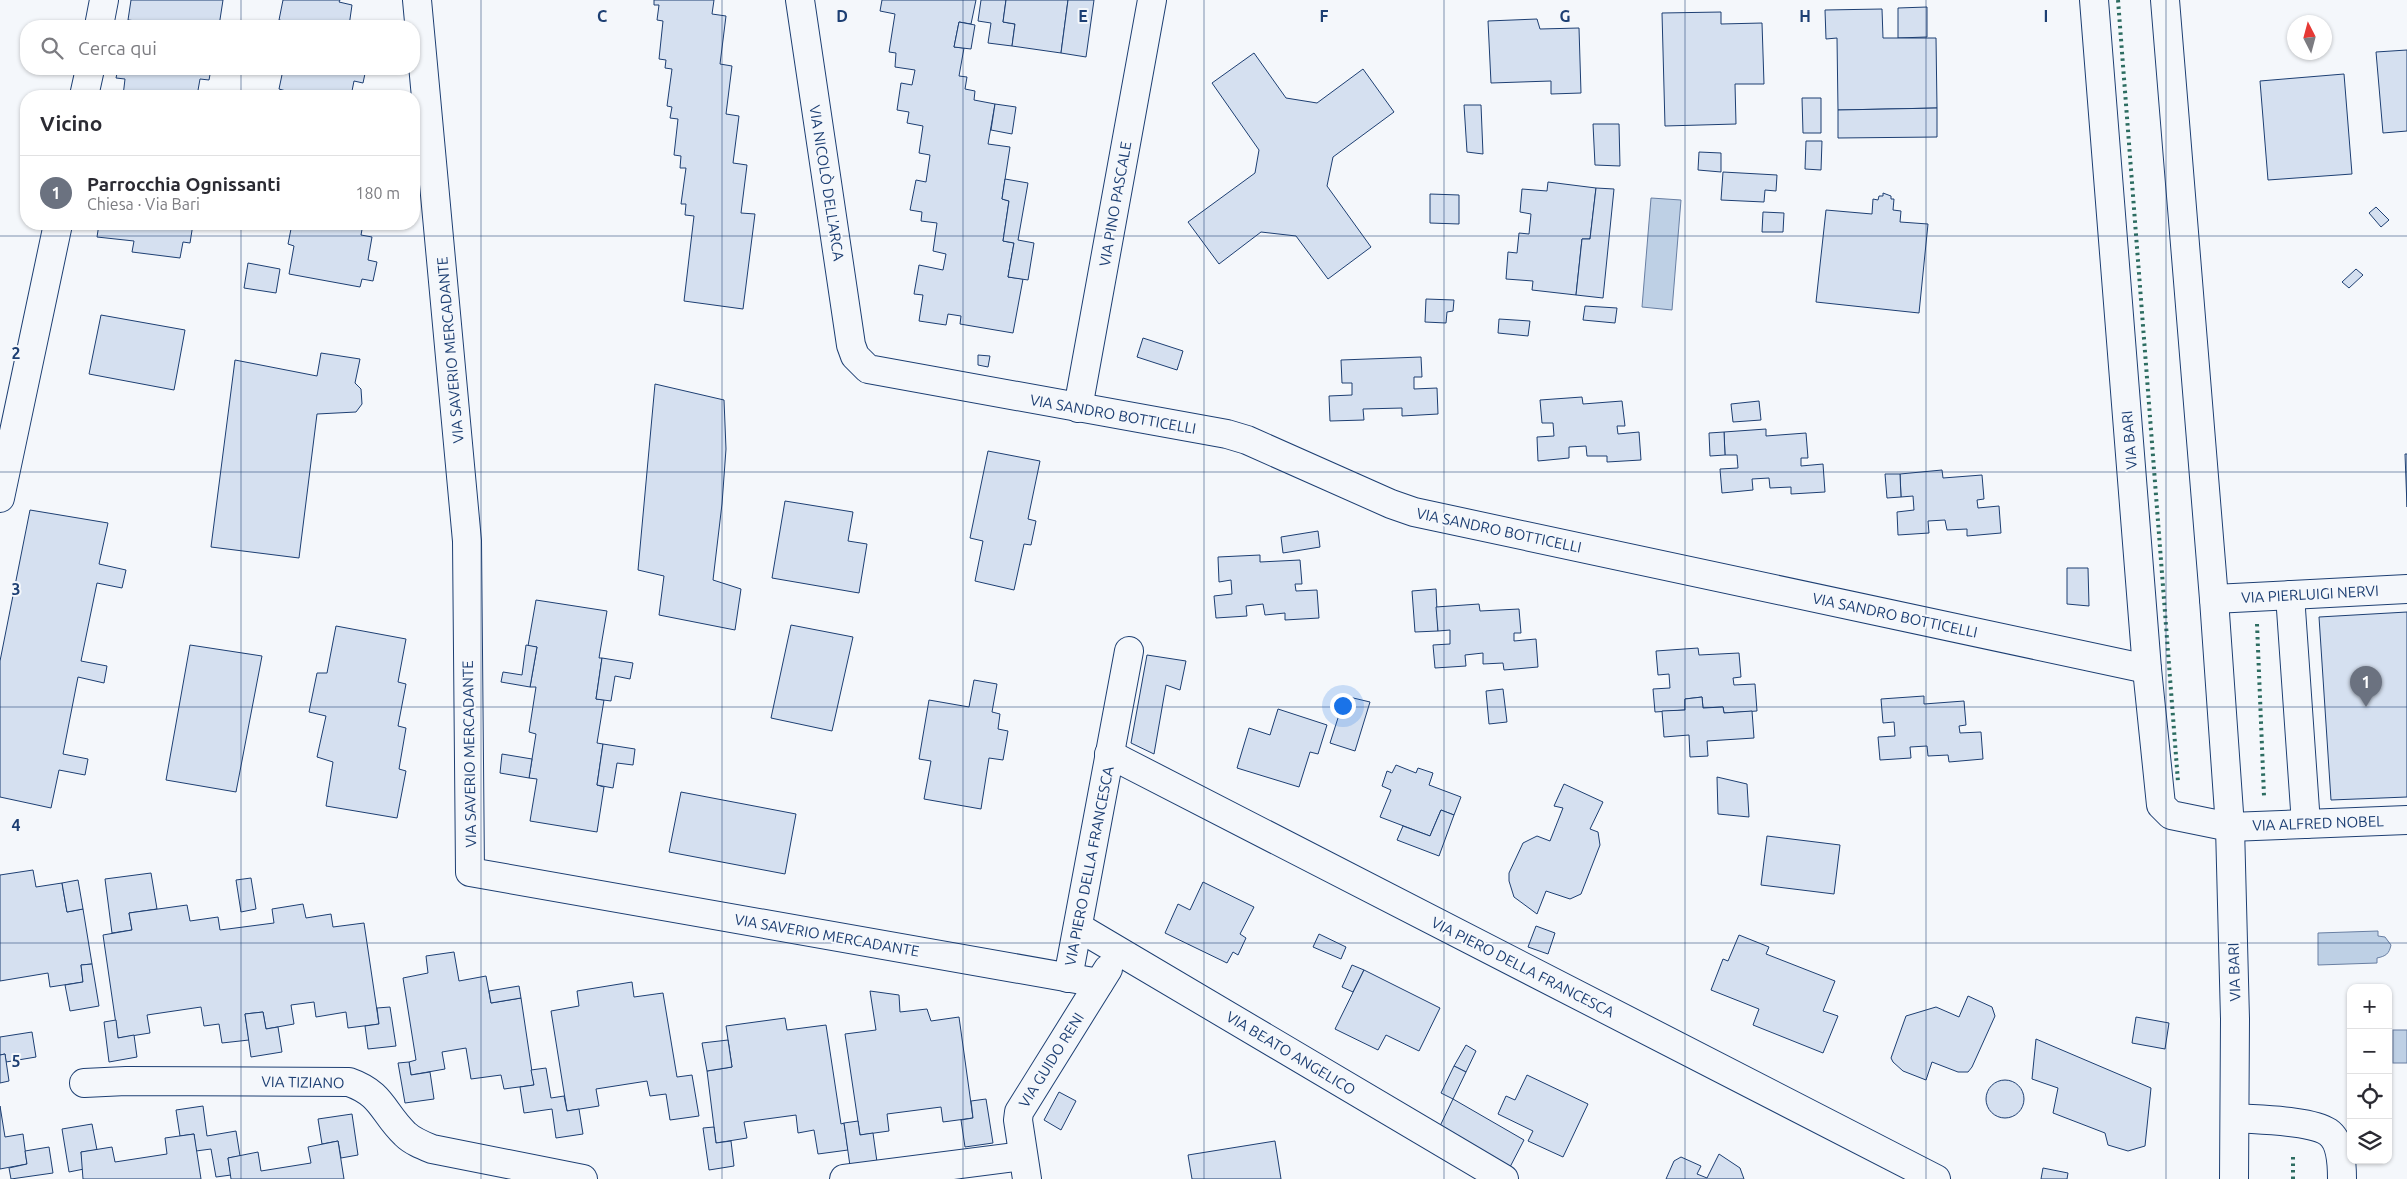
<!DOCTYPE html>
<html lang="it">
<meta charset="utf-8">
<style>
body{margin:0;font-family:Ubuntu,sans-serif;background:#f7f7f7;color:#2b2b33}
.controls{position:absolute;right:15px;bottom:15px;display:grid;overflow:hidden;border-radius:10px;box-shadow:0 1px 4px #0004}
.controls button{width:45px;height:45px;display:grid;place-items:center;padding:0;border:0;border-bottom:1px solid #e1e1e2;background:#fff;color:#2b2b33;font:25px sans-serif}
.compass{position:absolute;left:2287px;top:15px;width:45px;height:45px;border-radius:50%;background:#fff;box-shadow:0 1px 4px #0004;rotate:354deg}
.you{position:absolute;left:1342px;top:705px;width:18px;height:18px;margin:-12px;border:4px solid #fff;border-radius:50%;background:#1a73e8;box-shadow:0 0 0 8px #1a73e833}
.badge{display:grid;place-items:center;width:32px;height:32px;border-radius:50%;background:#1a73e8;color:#fff;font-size:16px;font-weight:700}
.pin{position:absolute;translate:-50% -41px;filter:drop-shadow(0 1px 2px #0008)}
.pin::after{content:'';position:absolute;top:26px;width:18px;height:15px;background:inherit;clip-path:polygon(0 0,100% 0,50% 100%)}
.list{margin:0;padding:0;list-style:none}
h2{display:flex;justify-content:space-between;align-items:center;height:65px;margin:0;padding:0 20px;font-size:21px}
h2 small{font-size:16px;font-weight:400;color:#7c7c81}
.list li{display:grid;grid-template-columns:32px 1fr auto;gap:15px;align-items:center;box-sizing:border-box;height:75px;padding:0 20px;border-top:1px solid #e1e1e2}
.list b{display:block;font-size:19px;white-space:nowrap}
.list p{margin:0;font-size:16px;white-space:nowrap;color:#7c7c81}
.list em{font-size:16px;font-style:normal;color:#7c7c81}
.icon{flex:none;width:28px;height:28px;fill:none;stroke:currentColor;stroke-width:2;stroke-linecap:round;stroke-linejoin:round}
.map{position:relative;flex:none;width:2407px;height:1179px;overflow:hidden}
.search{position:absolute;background:#fff;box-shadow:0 1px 4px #0004;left:20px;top:20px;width:400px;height:55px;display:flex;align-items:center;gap:12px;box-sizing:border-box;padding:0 18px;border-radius:20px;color:#7c7c81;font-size:19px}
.panel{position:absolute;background:#fff;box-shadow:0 1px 4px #0004;left:20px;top:90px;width:400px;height:140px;border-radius:20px}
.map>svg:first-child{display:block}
.water{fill:#bed0e5;stroke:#687fa3}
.building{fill:#d5e0f0;stroke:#1d3f73}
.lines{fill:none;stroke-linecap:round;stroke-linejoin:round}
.minor-casing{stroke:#1d3f73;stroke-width:30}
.major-casing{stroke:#1d3f73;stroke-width:30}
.minor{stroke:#f4f7fb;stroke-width:28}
.major{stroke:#f4f7fb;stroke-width:28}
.hedge{stroke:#2c6c60;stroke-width:4;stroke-dasharray:2.5 4;stroke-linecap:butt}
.grid{fill:none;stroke:#1d3f73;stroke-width:1;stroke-opacity:0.55}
.labels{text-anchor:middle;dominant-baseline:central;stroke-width:4;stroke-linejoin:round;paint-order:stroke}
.street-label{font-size:15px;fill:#1d3f73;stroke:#f4f7fb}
.grid-label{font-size:16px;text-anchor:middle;font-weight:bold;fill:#1d3f73;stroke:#f4f7fb;stroke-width:4;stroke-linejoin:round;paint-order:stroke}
</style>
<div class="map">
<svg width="2407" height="1179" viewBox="0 0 2407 1179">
<rect width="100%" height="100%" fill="#f4f7fb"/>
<g class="water">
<path d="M1651,198L1681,200L1672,310L1642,307Z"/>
<path d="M2378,931V936L2385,937L2391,945C2389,954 2386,956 2377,958V963L2318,965V933Z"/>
<rect x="2393" y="1030" width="14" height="33"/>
</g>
<g class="building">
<path d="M131,0H223L219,26H135L136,21L128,20Z"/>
<path d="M283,0H340L339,2L352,5L349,26H288L289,22L279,20Z"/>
<path d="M654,0H714L712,14L726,16L720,64L732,66L726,114L739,116L733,163L747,165L741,213L755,214L743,309L684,301L694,216L685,215L686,204H681L686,168H680L681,156L674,155L678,119L670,118L672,107L667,106L672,69L665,68L666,60L659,59L663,21L657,20L659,5H654Z"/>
<path d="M882,0H976L971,24L959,22L954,47L964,48L959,76L967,77L965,89L975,91L974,100L995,104L988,144L1010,147L1002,199L1009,201L1003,241L1014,243L1008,277L1023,279L1013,333L960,324L961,316L948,314L946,325L919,321L923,295L914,294L919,265L943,270L946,254L933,251L937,223L921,221L922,212L910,210L916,180L926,182L930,155L919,153L923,126L907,123L909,112L897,110L901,83L912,85L915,70L895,67L896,53L889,52L895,14L880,11Z"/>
<path d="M981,0H1006L1003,22L1015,24L1012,46L988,43L991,23L978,21Z"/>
<path d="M1006,0H1068L1061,53L1012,46L1015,24L1003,22Z"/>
<path d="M1068,0H1094L1086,57L1061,53Z"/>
<path d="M1927,7V37L1898,38V8Z"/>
<path d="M1882,9L1883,38H1936L1937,108L1838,110L1837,38L1826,39L1825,10Z"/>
<path d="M1721,12V24L1762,23L1764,84H1735L1736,124L1665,126L1662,13Z"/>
<path d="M1537,19L1540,29L1579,28L1581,93L1551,94V81L1491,83L1488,21Z"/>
<path d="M959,22L975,25L971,49L954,47Z"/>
<path d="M2407,50V131L2383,133L2376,52Z"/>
<path d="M1254,53L1286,98L1317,103L1363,69L1394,112L1333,157L1327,186L1371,247L1328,279L1296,236L1261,232L1219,264L1188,222L1255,173L1259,150L1212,83Z"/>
<path d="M118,69H211L209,80L200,79L197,96H123L125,79L116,78Z"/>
<path d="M278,69H366L363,83L354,81L351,96H285L286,91L279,89L283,70Z"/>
<path d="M2344,74L2352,174L2268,180L2260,81Z"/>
<path d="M1802,98H1821V133H1803Z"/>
<path d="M995,104L1016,107L1012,134L991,130Z"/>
<path d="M1464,105H1481L1483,154L1467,152Z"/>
<path d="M1937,108V137L1838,138V110Z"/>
<path d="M1593,124H1619L1620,166L1595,165Z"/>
<path d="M1806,141H1822L1821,170L1805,169Z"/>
<path d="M1699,152L1721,153V172L1698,170Z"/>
<path d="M1723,172L1777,175L1776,191L1765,190L1764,202L1721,200Z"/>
<path d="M1005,179L1028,183L1018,240L1034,243L1028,280L1008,277L1014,243L1003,241L1009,201L1002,199Z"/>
<path d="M1548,182L1596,188L1590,239H1582L1576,295L1532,290L1533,281L1506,279L1508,252L1517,253L1519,233L1529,234L1531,214L1520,212L1522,189L1547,191Z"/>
<path d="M1596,188L1614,189L1603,298L1576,295L1582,239H1590Z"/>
<path d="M1883,193L1891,196V199H1894L1893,210L1901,211L1900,222L1928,224L1919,313L1816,302L1826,210L1872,214L1873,199L1878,200L1879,196H1883Z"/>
<path d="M1430,194L1459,195V224L1430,223Z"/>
<path d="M2376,207L2389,220L2381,227L2369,213Z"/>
<path d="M1763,212L1784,213L1783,232H1762Z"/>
<path d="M99,224H193L190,243L183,242L180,258L132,252L134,241L97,237Z"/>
<path d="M292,224H363L361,235L372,237L368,260L377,262L373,281L362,279L360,287L289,274L294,246L288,244Z"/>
<path d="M248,263L280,269L276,293L244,288Z"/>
<path d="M2356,269L2363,275L2349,288L2342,282Z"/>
<path d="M1426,299L1454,300L1453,311L1447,312L1446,323L1425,322Z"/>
<path d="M1585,306L1617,308L1615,323L1583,320Z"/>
<path d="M101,315L185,330L174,390L89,374Z"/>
<path d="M1499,319L1530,321L1528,336L1498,333Z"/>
<path d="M1143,338L1183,351L1177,370L1137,357Z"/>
<path d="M321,353L360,359L355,383L361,389L362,404L356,412L317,414L299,558L211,547L235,360L317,376Z"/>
<path d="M978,355L990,356L988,367L978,365Z"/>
<path d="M1421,357L1422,377H1414V389L1437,388L1438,414L1402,416V408L1363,409L1364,420L1330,421L1329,396L1352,395V383H1342L1341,360Z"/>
<path d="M655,384L724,400L726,449L722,504L713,580L741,589L735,630L659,615L664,576L638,570Z"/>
<path d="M1582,397L1583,404L1622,401L1625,426H1617L1618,434L1639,432L1641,460L1607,462V456H1587L1586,446L1569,447V458L1538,461L1537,437L1554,436L1553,423H1542L1540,400Z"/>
<path d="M1759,401L1761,420L1733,422L1731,404Z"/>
<path d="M1766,429V436L1806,433L1808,458H1801V466L1823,464L1825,492L1791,494V487L1770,488L1769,478L1752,479L1753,490L1722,493L1720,469L1738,468L1737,455H1725L1724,432Z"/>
<path d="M1724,432L1725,455L1710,456L1709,433Z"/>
<path d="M988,451L1040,461L1028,519L1036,521L1031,545L1024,544L1014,590L975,581L983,541L970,538Z"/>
<path d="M2405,454H2407V507Z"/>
<path d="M1942,470L1943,478L1982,475L1984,499L1977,500L1978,508L1999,506L2001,533L1967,536V529L1947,530L1945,520L1928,521L1929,533L1898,535L1897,512L1914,510L1913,496L1901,497L1900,474Z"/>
<path d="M1885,474H1900L1901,497L1887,498Z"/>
<path d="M785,501L853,512L848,541L867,544L859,593L772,578Z"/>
<path d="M30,510L108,523L99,564L126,570L122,588L97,583L81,661L107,666L104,683L78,677L63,754L88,759L85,775L59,770L51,808L0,797V661Z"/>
<path d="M1318,531L1320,547L1283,553L1281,537Z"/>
<path d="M1260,555V562L1300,560L1302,584H1295L1296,591L1317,590L1319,618L1285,620V613L1265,615L1263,604L1246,606L1247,616L1216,618L1214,596L1232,594L1231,580L1219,582L1218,557Z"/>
<path d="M2067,568H2088L2089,606L2067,604Z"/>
<path d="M1436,589L1438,631L1415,632L1412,591Z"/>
<path d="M536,600L607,611L599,658H602L596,699L604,700L597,743L603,744L597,785L604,787L597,832L530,821L537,779L529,778L536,734L529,732L536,687H530L537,647L528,646Z"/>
<path d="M1479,604L1480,611L1519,609L1521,633H1514V641L1536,639L1538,667L1504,670L1503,663L1483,664V653L1465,655L1466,666L1435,668L1433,645L1450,644V630L1438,631L1436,607Z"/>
<path d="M2407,612V797L2331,800L2319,617Z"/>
<path d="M791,625L853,637L832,731L771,718Z"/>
<path d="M336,626L406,639L398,682L406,684L398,726L406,728L399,769L406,771L397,818L326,806L333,762L317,757L326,716L309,712L317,673H327Z"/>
<path d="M190,645L262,656L236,792L166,780Z"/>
<path d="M526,645L537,647L530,687L501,682L503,672L522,675Z"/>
<path d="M1698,648L1699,655L1739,653L1741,677L1733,678L1734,685L1755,684L1757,711L1724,713L1723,707L1703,708L1702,697L1685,699V710L1655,712L1653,689L1670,688L1669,674L1658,675L1656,651Z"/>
<path d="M1147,655L1186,661L1180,690L1166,685L1154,754L1131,743Z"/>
<path d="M602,658L633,663L630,679L615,676L611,701L596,699Z"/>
<path d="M974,680L997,684L992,712L1000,714L998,729L1008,731L1003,760L989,758L981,809L924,799L931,761L919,759L929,700L969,707Z"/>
<path d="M1503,689L1507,722L1489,724L1486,691Z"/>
<path d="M1345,696L1370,702L1355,751L1330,743Z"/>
<path d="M1924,696V704L1964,701L1966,725L1959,726L1960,733L1981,732L1983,759L1949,762L1948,755L1928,756L1927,746L1910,747L1911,758L1880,760L1878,737L1895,736L1894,722L1883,723L1881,699Z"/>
<path d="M1702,697L1703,708L1723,707L1724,713L1752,711L1754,738L1707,741L1708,756L1690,757L1689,735L1664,737L1662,711L1685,710V699Z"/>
<path d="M1278,709L1327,725L1318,754L1310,752L1299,787L1237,768L1249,728L1270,735Z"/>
<path d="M603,744L635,749L633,765L617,763L613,788L597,785Z"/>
<path d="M502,754L532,759L529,778L500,773Z"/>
<path d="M1396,765L1416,773L1418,768L1433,773L1429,785L1461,797L1454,815L1441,810L1430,836L1380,817L1391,790L1382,786L1387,771L1392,773Z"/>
<path d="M1717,777L1747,784L1749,817L1718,814Z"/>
<path d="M1564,784L1603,802L1590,829L1598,832L1600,845L1581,894L1570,899L1546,891L1537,914L1514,897L1509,881V873L1523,843L1537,836L1550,841L1563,808L1554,806Z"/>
<path d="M681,792L796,814L785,874L669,852Z"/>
<path d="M1441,810L1454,815L1439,856L1397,840L1403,826L1430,836Z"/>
<path d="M1767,836L1840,845L1834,894L1761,885Z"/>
<path d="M33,870L36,887L62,883L67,912L83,909L92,964L81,965L83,982L50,987L48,973L0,981V875Z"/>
<path d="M151,873L157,909L129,913L132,930L112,933L105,879Z"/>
<path d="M251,878L256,909L241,912L236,880Z"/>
<path d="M78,880L83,909L67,912L62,883Z"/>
<path d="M1203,882L1254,907L1240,934L1246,938L1238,955L1233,952L1227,963L1165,933L1178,904L1190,910Z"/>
<path d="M303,904L306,918L331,914L333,927L364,923L379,1024L348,1028L346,1012L316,1017L314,1002L291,1005L294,1024L266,1029L263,1012L245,1014L249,1040L222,1043L219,1024L204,1026L201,1007L147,1015L150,1033L118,1038L103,935L132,930L129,913L187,905L190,921L218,917L220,930L274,923L272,909Z"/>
<path d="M1536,926L1555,933L1548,954L1528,947Z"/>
<path d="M1319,934L1346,947L1341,959L1313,947Z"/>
<path d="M1739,935L1769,947L1766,954L1835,981L1823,1011L1838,1016L1823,1053L1753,1025L1759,1009L1711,990L1723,959L1728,961Z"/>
<path d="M454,952L459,981L486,976L491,1003L521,998L534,1085L504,1089L501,1075L471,1079L466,1048L442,1052L445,1069L411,1075L409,1062L416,1060L403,978L428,973L426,956Z"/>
<path d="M92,964L99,1006L70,1011L65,985L83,982L81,965Z"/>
<path d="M1352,965L1364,970L1353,992L1342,987Z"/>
<path d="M1364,970L1440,1008L1419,1051L1386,1035L1378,1050L1335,1029Z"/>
<path d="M632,982L634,997L663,993L677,1077L692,1075L699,1116L670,1120L666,1094L650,1096L647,1081L596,1089L599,1106L567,1111L551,1011L579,1006L577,991Z"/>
<path d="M519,986L521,998L491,1003L489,991Z"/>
<path d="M870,991L899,995L900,1012L927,1009L931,1021L959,1017L973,1118L943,1122L941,1107L887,1114L889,1131L860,1135L845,1034L876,1030Z"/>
<path d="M1968,996L1992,1007L1995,1016L1972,1067L1968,1072H1958L1932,1062L1926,1080L1903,1071L1893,1062L1891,1058L1906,1016L1936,1007L1959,1017Z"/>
<path d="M390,1007L396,1046L368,1049L365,1026L379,1024L377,1008Z"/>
<path d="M263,1012L266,1029L278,1027L282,1052L251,1057L245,1014Z"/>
<path d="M2136,1017L2169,1023L2165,1049L2132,1043Z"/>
<path d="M785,1018L787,1030L826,1025L841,1124L844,1123L848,1150L818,1154L814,1130L798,1133L796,1115L744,1122L747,1138L716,1143L707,1071L732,1067L726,1026Z"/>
<path d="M116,1020L118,1038L134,1035L137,1057L109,1062L104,1022Z"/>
<path d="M32,1032L36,1057L6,1062L5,1054L0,1055V1037Z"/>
<path d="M2036,1039L2151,1088L2145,1146L2128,1151L2108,1145L2105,1133L2053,1113L2058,1088L2032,1079Z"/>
<path d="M728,1040L732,1067L707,1071L702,1043Z"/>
<path d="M1466,1045L1476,1051L1466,1072L1454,1066Z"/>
<path d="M5,1054L9,1081L0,1083V1055Z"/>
<path d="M409,1062L411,1075L430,1072L434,1099L405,1103L398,1063Z"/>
<path d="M1454,1066L1466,1072L1453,1099L1441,1093Z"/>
<path d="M546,1068L551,1098L564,1096L567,1111L579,1109L583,1134L556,1138L552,1109L524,1113L520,1087L534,1085L531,1070Z"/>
<path d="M1527,1075L1588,1104L1563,1157L1528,1141L1533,1131L1498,1114L1506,1096L1515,1100Z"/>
<circle cx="2005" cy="1099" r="19"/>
<path d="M1059,1092L1076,1101L1061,1130L1044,1120Z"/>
<path d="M986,1099L993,1143L965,1147L961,1120L973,1118L971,1101Z"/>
<path d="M1453,1099L1524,1140L1510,1167L1440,1126Z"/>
<path d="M0,1106L5,1137L23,1134L27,1164L0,1169Z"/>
<path d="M203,1106L207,1136L236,1131L240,1156L228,1158L231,1175L216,1177L211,1149L196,1151L194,1134L180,1136L176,1110Z"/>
<path d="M352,1114L358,1155L341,1158L338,1141L322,1144L318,1119Z"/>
<path d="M858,1121L860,1135L873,1133L877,1162L850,1166L844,1123Z"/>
<path d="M92,1124L97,1150L81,1152L84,1169L69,1172L62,1129Z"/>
<path d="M714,1127L716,1143L731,1141L734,1166L709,1170L703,1128Z"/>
<path d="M194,1134L201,1179H83L81,1152L112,1147L115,1162L167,1154L165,1138Z"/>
<path d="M338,1141L344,1179H231L228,1158L258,1152L261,1171L311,1163L308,1147Z"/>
<path d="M1275,1141L1281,1179H1192L1188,1155Z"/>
<path d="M49,1147L53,1173L11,1179L9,1168L27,1164L25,1151Z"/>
<path d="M1719,1154L1740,1168L1744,1179H1666L1674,1161L1681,1157L1701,1166L1697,1174L1707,1178Z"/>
<path d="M2043,1168L2068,1173L2067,1179H2041Z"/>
</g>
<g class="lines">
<defs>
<g id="minor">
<path d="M417,0L467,541L470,872L1099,983"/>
<path d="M800,0L851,345L855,356L868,369L1227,434L1247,440L1391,504L1414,512L2147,669"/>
<path d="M2094,0L2147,669L2161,805L2171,815L2230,827L2407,820"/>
<path d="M99,26L104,0"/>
<path d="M84,96L90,69"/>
<path d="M1078,408L1152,0"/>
<path d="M0,498L58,224"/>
<path d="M2290,595L2306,824"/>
<path d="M2214,599L2407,589"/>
<path d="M1109,754L1936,1179"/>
<path d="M1078,927L1504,1179"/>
<path d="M1068,978L1129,651"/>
<path d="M84,1083L126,1081L349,1082C383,1094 382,1112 405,1134C412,1141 422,1145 432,1149L583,1179"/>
<path d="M2235,1118C2258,1120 2310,1120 2328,1132C2341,1141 2342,1165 2342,1179"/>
<path d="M844,1179L1023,1156"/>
<path d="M1027,1179L1018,1120L1019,1112L1108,969"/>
</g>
<path id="major" d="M2165,0L2214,599L2230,827L2235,1019L2234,1179"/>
</defs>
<use href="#minor" class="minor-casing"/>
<use href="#major" class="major-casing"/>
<use href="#minor" class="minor"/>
<use href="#major" class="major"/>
<g class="hedge">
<path d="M2118,0L2178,782"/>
<path d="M2257,624L2264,796"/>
<path d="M2293,1179V1155"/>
</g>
</g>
<path class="grid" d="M241,0V26M481,0V1179M722,0V1179M963,0V1179M1204,0V1179M1444,0V1179M1685,0V1179M1926,0V1179M2166,0V1179M241,69V96M241,224V1179M0,236H2407M0,472H2407M0,707H2407M0,943H2407"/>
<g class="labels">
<g class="street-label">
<text transform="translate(827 183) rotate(81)">VIA NICOLÒ DELL'ARCA</text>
<text transform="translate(1115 204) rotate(-80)">VIA PINO PASCALE</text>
<text transform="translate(450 350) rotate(-95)">VIA SAVERIO MERCADANTE</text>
<text transform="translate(1113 414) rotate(10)">VIA SANDRO BOTTICELLI</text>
<text transform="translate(2129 440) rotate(-95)">VIA BARI</text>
<text transform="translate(1499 530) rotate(12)">VIA SANDRO BOTTICELLI</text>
<text transform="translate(2310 594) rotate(-3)">VIA PIERLUIGI NERVI</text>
<text transform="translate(1895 615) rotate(12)">VIA SANDRO BOTTICELLI</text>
<text transform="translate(469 754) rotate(-91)">VIA SAVERIO MERCADANTE</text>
<text transform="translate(2318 823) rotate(-2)">VIA ALFRED NOBEL</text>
<text transform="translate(1089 866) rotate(-79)">VIA PIERO DELLA FRANCESCA</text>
<text transform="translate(827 935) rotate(10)">VIA SAVERIO MERCADANTE</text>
<text transform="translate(1523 967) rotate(27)">VIA PIERO DELLA FRANCESCA</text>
<text transform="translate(2234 972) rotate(-92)">VIA BARI</text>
<text transform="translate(1291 1053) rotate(31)">VIA BEATO ANGELICO</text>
<text transform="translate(1051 1060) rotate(-58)">VIA GUIDO RENI</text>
<text transform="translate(303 1082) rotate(1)">VIA TIZIANO</text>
</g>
</g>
<g class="grid-label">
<text x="602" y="22">C</text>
<text x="842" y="22">D</text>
<text x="1083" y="22">E</text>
<text x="1324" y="22">F</text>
<text x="1565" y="22">G</text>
<text x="1805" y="22">H</text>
<text x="2046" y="22">I</text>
<text x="16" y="359">2</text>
<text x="16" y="595">3</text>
<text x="16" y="831">4</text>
<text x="16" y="1067">5</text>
</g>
</svg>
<div class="controls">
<button>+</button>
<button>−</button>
<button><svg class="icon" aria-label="locate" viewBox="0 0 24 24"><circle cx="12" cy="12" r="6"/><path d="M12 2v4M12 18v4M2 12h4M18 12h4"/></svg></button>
<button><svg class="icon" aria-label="layers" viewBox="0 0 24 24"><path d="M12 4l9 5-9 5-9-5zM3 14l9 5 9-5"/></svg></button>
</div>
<svg class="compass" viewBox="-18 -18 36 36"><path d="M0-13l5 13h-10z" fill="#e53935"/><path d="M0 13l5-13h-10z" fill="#7c7c81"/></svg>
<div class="you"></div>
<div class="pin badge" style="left:2366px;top:707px;background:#6b7280">1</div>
<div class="search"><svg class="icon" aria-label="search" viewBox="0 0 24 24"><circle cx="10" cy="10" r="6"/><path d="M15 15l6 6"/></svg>Cerca qui</div>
<section class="panel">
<h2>Vicino<small></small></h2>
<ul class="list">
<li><span class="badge" style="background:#6b7280">1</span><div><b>Parrocchia Ognissanti</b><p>Chiesa · Via Bari</p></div><em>180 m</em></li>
</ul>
</section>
</div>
